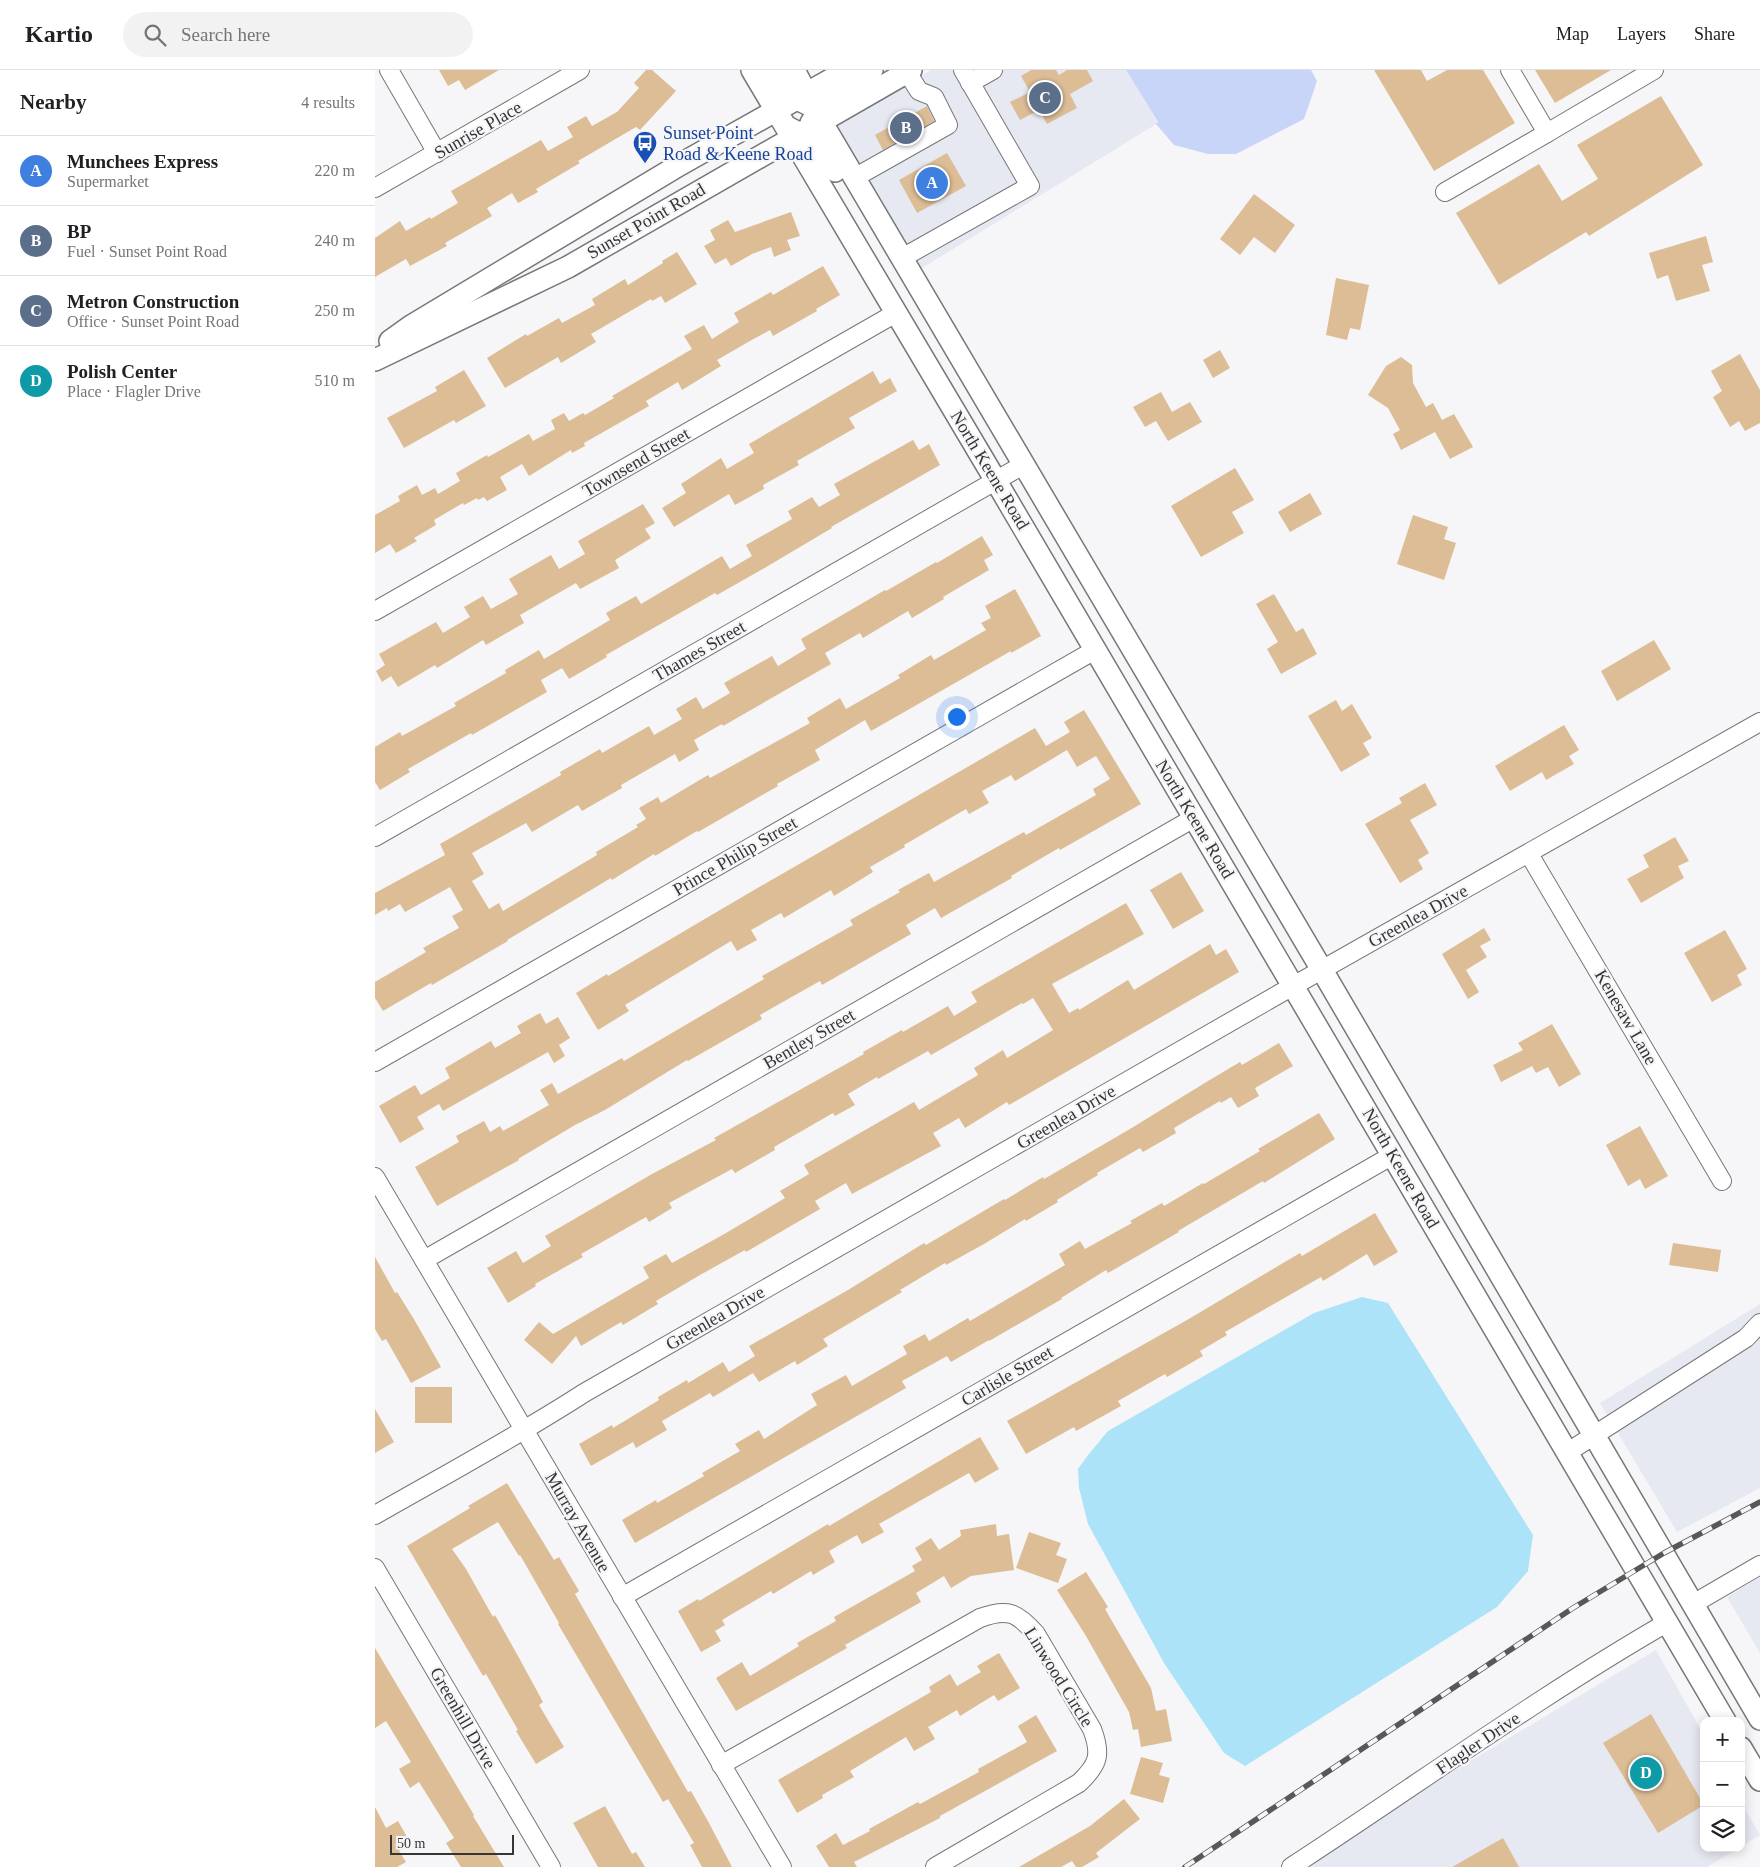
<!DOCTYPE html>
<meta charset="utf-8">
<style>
body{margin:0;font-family:Georgia,serif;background:#f2f2f2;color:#202124}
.controls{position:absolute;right:15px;bottom:15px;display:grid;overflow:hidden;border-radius:10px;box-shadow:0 2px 12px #0003}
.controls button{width:45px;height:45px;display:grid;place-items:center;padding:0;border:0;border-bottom:1px solid #e0e0e0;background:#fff;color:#202124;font:25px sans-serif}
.scale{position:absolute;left:15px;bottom:12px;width:124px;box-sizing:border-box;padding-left:5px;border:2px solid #353536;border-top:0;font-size:14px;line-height:18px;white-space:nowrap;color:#353536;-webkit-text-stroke:4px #f6f6f8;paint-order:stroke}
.you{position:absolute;left:581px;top:646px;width:18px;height:18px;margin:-12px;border:4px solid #fff;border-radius:50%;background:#1a73e8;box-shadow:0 0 0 8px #1a73e833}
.badge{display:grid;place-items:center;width:32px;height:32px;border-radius:50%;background:#ea580c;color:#fff;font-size:16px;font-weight:700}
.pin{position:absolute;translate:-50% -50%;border:2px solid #fff;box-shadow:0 1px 5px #0006}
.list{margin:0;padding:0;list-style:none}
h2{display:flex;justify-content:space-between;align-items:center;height:65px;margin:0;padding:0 20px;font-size:21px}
h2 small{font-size:16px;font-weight:400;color:#757577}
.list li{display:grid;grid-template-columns:32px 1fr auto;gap:15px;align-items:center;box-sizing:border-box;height:70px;padding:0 20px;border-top:1px solid #e0e0e0}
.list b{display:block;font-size:19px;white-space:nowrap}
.list p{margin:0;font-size:16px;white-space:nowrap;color:#757577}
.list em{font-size:16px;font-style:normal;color:#757577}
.icon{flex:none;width:28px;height:28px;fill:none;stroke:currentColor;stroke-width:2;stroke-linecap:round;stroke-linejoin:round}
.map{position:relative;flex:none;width:1385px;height:1797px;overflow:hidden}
header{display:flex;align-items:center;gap:30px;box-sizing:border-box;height:70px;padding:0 25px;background:#fff;border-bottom:1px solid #e0e0e0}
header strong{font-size:24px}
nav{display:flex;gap:28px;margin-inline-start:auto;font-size:18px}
.search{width:350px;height:45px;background:#f2f2f2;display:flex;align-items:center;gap:12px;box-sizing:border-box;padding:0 18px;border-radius:28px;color:#757577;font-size:19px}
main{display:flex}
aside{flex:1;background:#fff}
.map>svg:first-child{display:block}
.built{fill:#e6e9f2}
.green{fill:#c9d5f8}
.water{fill:#ade3f8}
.building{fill:#dcbd96}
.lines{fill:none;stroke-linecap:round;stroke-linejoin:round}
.minor-casing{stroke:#767778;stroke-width:20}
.major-casing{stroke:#767778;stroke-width:24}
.minor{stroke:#fff;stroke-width:18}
.major{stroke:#fff;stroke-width:21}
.rail-casing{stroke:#585859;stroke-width:5.5}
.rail{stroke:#f6f6f8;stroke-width:4;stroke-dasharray:11;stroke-linecap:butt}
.labels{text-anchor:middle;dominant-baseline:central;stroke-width:4.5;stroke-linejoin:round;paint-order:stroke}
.street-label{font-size:18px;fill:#353536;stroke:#f6f6f8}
.transit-label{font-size:18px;fill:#164399;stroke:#f6f6f8;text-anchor:start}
</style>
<header>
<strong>Kartio</strong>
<div class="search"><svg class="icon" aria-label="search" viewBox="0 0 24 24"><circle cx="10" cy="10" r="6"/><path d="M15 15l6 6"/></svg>Search here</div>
<nav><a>Map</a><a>Layers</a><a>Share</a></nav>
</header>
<main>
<aside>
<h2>Nearby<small>4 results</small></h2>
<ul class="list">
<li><span class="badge" style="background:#3f7fe0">A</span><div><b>Munchees Express</b><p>Supermarket</p></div><em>220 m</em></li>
<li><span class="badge" style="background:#5c6f8a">B</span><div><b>BP</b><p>Fuel · Sunset Point Road</p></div><em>240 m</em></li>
<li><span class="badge" style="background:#5c6f8a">C</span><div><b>Metron Construction</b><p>Office · Sunset Point Road</p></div><em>250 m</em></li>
<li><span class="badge" style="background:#0f9aa8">D</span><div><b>Polish Center</b><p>Place · Flagler Drive</p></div><em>510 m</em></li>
</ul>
</aside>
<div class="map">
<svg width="1385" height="1797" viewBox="0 0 1385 1797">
<rect width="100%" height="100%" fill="#f6f6f8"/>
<g class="built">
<path d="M556,0H751L783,53L544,200L458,55L470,48H476V45Z"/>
<path d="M1385,1234V1418L1302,1462L1225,1333Z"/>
<path d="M1385,1507V1583L1352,1527Z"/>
<path d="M1281,1580L1329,1665V1778H1364L1332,1797H934L1077,1702Z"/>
<path d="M1366,1732L1385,1765L1366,1777Z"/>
</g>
<path class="green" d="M751,0H936L942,11L929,49L861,84H833L799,75L781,54L783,52Z"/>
<path class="water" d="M987,1227L1013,1233L1158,1465L1153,1501L1122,1537L870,1696L849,1683L789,1593L713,1454L704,1418L703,1399L713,1385L733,1361L939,1243Z"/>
<g class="building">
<path d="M64,0H124L90,20L84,10L73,16Z"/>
<path d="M271,0H277L301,21L265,60L261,57L203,91L205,93L161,119L163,122L143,133L137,123L112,138L117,146L70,173L72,176L35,196L31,189L0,207V168L25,151L31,161L55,147L56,149L83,133L76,121L166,70L173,81L198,67L192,57L211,46L217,56L242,42L264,18L259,13Z"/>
<path d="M656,0H681L684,5L692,0H712L718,11L695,24L702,38L672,54L664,40L645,50L635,32L655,22L646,6Z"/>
<path d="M999,0H1046L1052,11L1072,0H1108L1140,53L1059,101Z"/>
<path d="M1160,0H1236L1180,33Z"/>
<path d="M1286,26L1328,95L1214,166L1211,162L1124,215L1081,143L1164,94L1187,131L1223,109L1202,75Z"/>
<path d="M552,36L559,51L508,80L500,65Z"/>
<path d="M572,83L591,116L542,143L524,110Z"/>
<path d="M879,124L920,155L900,183L879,167L865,185L845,169Z"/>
<path d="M416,142L425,166L412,170L416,180L399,187L396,177L377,184L356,196L351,188L340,194L329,176L340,170L335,160L353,150L360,162Z"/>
<path d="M1331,166L1338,192L1327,195L1335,221L1301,231L1293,205L1282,209L1274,183Z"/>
<path d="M302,182L322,214L290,233L286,226L277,231L276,229L216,264L221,272L186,293L183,287L130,318L112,288L151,264L152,266L184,248L187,253L220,235L217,229L250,209L253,215L288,193L287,191Z"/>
<path d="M448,196L465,225L441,239L442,241L398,266L395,260L375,271L342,290L346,296L307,320L303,312L271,331L274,336L209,373L210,376L197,383L196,380L154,406L147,394L125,407L132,420L112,431L109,427L103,430L102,428L89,435L88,433L59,450L61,455L39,468L42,471L21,483L15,474L0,483V445L25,431L23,426L42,415L47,425L60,418L63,424L85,411L81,403L112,385L113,387L154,364L158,371L180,359L176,350L189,343L194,351L208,343L210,345L239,328L237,326L317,279L309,266L329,255L337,269L364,252L359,243L396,222L398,225Z"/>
<path d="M961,208L994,215L985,260L975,258L972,270L951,265Z"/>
<path d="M845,280L855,298L838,308L828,290Z"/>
<path d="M1365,284L1385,320V353L1370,361L1364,351L1355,357L1338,327L1347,321L1336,301Z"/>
<path d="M1026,287L1037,295L1038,313L1051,337L1058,333L1067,350L1079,344L1098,377L1075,389L1060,362L1026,380L1018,364L1025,360L1013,338L993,325L1011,296Z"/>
<path d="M89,300L111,336L81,353L79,350L29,378L12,348L62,321L60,317Z"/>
<path d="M498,301L505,314L515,308L522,321L474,348L480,358L422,391L424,395L388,415L389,419L360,435L354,424L299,457L287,438L311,423L306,414L346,388L352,399L379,383L374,374Z"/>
<path d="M786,322L797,342L815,332L827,352L793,371L781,351L770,357L758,337Z"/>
<path d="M538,370L544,380L554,374L565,395L456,457L457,458L386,500L342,525L340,523L231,585L232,587L194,609L187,598L166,610L172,622L97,665L96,663L33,699L35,702L5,720L0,712V677L25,662L27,666L81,636L79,633L131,603L130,600L164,580L169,589L235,550L231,543L261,526L266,534L347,486L355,499L377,486L371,475L417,449L413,441L437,427L444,437L465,425L459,414Z"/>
<path d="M860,398L879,430L857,442L869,463L826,487L796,436Z"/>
<path d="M935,423L947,444L915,462L903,442Z"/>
<path d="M268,434L280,453L270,459L276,468L240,490L244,498L205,519L201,513L145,545L149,553L111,575L108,570L62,598L60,595L23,617L16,606L7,612L1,601L10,595L4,584L61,552L68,563L95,547L89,537L108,526L116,539L143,524L134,509L176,485L184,499L210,484L203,471Z"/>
<path d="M1038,445L1073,457L1069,469L1081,473L1069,510L1022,494Z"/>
<path d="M607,466L618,485L609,490L614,500L568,527L569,529L537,548L533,541L488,568L485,563L450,583L456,594L348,656L347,654L319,670L324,680L304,692L300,684L246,715L247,718L207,741L203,735L157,762L151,753L97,783L109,804L97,811L114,839L124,833L128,841L222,785L221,782L263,757L261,755L271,749L264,738L283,727L286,733L333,705L335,708L435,653L432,648L465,628L471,639L525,608L523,605L556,585L559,590L611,560L606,553L616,548L610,536L640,519L666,566L636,583V581L496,661L490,650L440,680L445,690L402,714L403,716L323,762L322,761L280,786L279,784L237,810L236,808L132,870L133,871L57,915L56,913L8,941L0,928V912L51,882L48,878L84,858L77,846L88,840L75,817L30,842L25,834L13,841L12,838L0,845V823L70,785L65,774L186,705L185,702L225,679L227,683L274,656L279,665L307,649L301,639L321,627L328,639L355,623L349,613L397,586L403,596L431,579L426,569L510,520L511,521L561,492L562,493Z"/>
<path d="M899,524L921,562L928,558L942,584L906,604L892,579L903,572L881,534Z"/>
<path d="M1279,570L1296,599L1242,631L1226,601Z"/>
<path d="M961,630L967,641L977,634L997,668L988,673L995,685L966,702L933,646Z"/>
<path d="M709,640L766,734L685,780L684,778L636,806L637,808L566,848L560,838L531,855L536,864L447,915L445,911L385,945L387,949L313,991L312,990L230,1040L200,1055L143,1089L144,1090L62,1136L40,1097L84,1072L81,1066L109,1051L115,1062L125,1056L128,1061L174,1035L165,1020L177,1013L183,1024L247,988L249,991L389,909L387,906L478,855L475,850L525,822L523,820L554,803L559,812L649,762L651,765L721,725L718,719L735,709L721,686L702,697L692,680L640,711L636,705L607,721L614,733L594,744L591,739L529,775L530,777L495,797L498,802L459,826L456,820L409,848L406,843L376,860L382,870L362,881L356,871L250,935L254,941L223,960L201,923L232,904L233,906L379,820L660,658L671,676L695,662L689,652Z"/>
<path d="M1189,655L1204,680L1194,686L1199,694L1171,710L1167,702L1135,721L1120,696Z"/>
<path d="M1050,713L1062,735L1035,750L1054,783L1043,790L1048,799L1025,813L990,754L1027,733L1024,728Z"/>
<path d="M1300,767L1314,791L1303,796L1309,808L1266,833L1252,809L1274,797L1268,785Z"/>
<path d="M806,802L829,841L798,859L775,820Z"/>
<path d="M751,833L769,864L677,914L694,943L703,938L704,940L753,910L759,920L835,874L841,885L851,879L864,902L634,1035L632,1032L590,1058L584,1048L558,1063L566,1076L477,1124L471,1113L440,1131L445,1139L371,1182L370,1180L325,1205L281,1231L283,1234L248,1255L246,1252L206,1276L201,1266L177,1294L149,1270L164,1252L178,1264L274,1208L268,1197L291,1184L297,1193L351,1163L410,1128L405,1121L434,1104L429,1095L539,1032L544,1040L603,1005L599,998L628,980L632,988L678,960L658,928L648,934L647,933L556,985L553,981L503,1009L502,1007L473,1024L480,1035L460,1046L458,1043L399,1077L400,1080L360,1103L357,1099L294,1133L297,1138L274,1152L271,1147L206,1184L208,1187L160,1214L161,1216L133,1233L112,1198L141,1181L148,1193L176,1176L170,1166L277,1104L341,1070L339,1068L489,984L488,982L527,960L528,962L573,936L579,946L602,932L596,922Z"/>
<path d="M1109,858L1116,870L1105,876L1112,887L1091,900L1104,922L1093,929L1067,884Z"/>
<path d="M1350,860L1372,899L1362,905L1367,915L1337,932L1309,883Z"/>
<path d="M165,943L171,954L183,947L195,968L184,975L190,986L179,993L173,982L68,1041L64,1034L42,1047L49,1059L25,1073L4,1036L40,1015L46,1025L75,1008L70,998L116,971L120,978L146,963L142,956Z"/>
<path d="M1177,954L1206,1004L1184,1017L1173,997L1161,1003L1157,996L1126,1012L1118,995L1148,980L1143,973Z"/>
<path d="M904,973L918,996L880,1018L884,1026L863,1038L856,1027L846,1033L845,1031L799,1058L801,1063L768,1082L765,1078L722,1103L723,1105L682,1130L683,1132L651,1151L650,1149L609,1174L571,1195L570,1193L525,1220L527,1222L448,1269L453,1276L422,1295L420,1291L384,1312L378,1303L338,1327L335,1323L287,1351L292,1360L261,1378L258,1372L216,1396L204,1374L237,1355L238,1358L284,1330L283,1327L312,1310L313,1313L348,1292L354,1302L380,1286L374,1276L473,1220L549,1173L551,1175L629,1129L630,1130L668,1107L669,1109L755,1059L833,1011L865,992L867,995Z"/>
<path d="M944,1043L960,1069L889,1113L888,1111L803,1161L804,1162L766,1184L733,1203L731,1200L686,1228L687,1229L614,1271V1270L576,1292L572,1286L527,1311L531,1318L260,1473L247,1450L281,1430L282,1433L329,1406L327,1403L365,1381L360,1374L384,1360L389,1369L442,1335L436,1324L471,1305L477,1316L532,1284L528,1276L550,1264L554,1271L593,1248L595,1251L690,1195L684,1184L705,1171L710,1179L757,1153L755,1151L787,1133L789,1136L828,1113L829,1114L885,1081L883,1079Z"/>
<path d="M1265,1056L1293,1106L1270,1119L1265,1109L1253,1116L1231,1075Z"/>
<path d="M1000,1143L1023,1182L999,1196L992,1184L948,1211L946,1207L850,1262L852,1265L825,1281L828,1286L792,1307L790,1304L743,1331L746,1336L701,1361L699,1357L651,1384L632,1351L812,1250L925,1183L927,1186Z"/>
<path d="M1298,1173L1346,1180L1343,1202L1294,1195Z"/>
<path d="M0,1187L20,1223L22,1222L40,1251L66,1297L36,1313L11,1269L7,1271L0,1259Z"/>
<rect x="40" y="1317" width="37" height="36"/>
<path d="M0,1339L19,1372L0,1383Z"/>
<path d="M605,1367L624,1399L600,1413L594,1403L504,1454L509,1462L487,1474L482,1465L454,1481L460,1492L438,1505L436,1501L398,1524L396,1521L347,1550L350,1555L340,1561L346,1571L326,1582L303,1541L323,1529L324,1531L453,1454L454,1456Z"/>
<path d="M132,1413L179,1490L184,1487L204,1521L200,1524L313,1722L316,1721L334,1753L357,1797H327L315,1775L319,1773L293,1729L288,1732L183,1554L184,1553L145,1485L144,1486L123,1452L77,1479L91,1499L118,1547L120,1545L143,1586L168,1632L164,1635L189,1677L161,1694L141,1661L143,1660L111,1604L108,1606L32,1476L95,1438L93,1436Z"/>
<path d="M621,1454L622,1466L634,1464L639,1500L596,1506L576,1518L569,1506L541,1523L546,1532L470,1575L472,1578L361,1641L341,1608L367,1592L375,1606L424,1576L422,1573L461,1551L459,1547L540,1501L537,1496L547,1490L540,1478L556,1468L564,1480L586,1466L585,1460Z"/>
<path d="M654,1462L686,1473L681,1485L692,1489L683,1513L641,1498Z"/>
<path d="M711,1502L733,1537L730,1539L776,1618L781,1641L791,1639L797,1671L766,1677L763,1659L758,1660L754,1642L711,1566L682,1520Z"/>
<path d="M0,1578L99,1745L98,1746L129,1797H86L71,1773L79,1768L44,1712L35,1718L24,1699L36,1692L11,1651L0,1658Z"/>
<path d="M624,1583L645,1618L623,1631L619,1625L585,1646L582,1640L553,1657L560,1669L539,1681L531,1667L475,1701L479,1707L447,1725L448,1728L422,1743L403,1710L556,1622L554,1617L575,1604L582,1616L606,1602L602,1596Z"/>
<path d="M1276,1644L1329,1735L1283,1763L1228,1673Z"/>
<path d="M661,1645L682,1681L565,1746V1748L479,1792L482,1797H454L441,1776L461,1763L468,1775L495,1761L494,1759L543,1732L545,1734L604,1702L603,1699L652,1672L643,1656Z"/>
<path d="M766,1687L788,1693L784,1705L795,1708L788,1733L755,1724Z"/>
<path d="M749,1729L765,1749L721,1783L724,1787L707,1797H701L697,1791L686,1797H644L715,1756Z"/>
<path d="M230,1736L257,1784L261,1782L270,1797H223L198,1753Z"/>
<path d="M0,1737L11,1758L23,1751L36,1774L24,1781L31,1792L22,1797H0Z"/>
<path d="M1128,1768L1144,1797H1077Z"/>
</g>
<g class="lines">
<defs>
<g id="minor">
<path d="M14,0L62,83"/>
<path d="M1135,0L1172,63L1279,0"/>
<path d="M595,13L618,0"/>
<path d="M479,108L573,55L559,27L544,21L532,2"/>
<path d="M0,118L205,0"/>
<path d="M1070,122L1172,63"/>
<path d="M527,188L655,116L588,0"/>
<path d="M0,541L521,243"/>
<path d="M0,767L648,395"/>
<path d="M1154,784L1347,1111"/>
<path d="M0,992L720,580"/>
<path d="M0,1107L407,1797"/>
<path d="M49,1190L819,748"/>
<path d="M1193,1382L1371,1268L1385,1253"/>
<path d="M0,1445C70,1405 141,1367 209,1323L904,924L1385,652"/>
<path d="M0,1498L176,1797"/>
<path d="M247,1527L1018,1085"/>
<path d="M1318,1534L1385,1495"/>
<path d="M346,1695L605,1548C632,1538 642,1542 661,1564L717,1659C727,1685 723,1695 704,1713L560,1797"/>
<path d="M916,1797C1042,1715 1163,1627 1293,1552"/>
</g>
<g id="major">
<path d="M377,0L621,411L1350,1651"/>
<path d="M396,0C407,15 417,27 434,35"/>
<path d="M419,0L446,51L947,900L1385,1649"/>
<path d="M436,53C452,25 470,15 497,0"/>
<path d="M414,58C436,69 448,79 460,101"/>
<path d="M15,271L36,256L306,94L473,0"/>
<path d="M0,290L193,197L536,0"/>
<path d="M1366,1678L1385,1710"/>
</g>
</defs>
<use href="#minor" class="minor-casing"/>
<use href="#major" class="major-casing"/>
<use href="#minor" class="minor"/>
<use href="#major" class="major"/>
<defs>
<path id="rail" d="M810,1797L1198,1538L1289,1483L1385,1432"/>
</defs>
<use href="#rail" class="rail-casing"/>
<use href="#rail" class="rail"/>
</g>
<defs>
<symbol id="bus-pin" viewBox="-11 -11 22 30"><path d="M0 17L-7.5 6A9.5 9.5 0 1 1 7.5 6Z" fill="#1a4fb4" stroke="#f6f6f8"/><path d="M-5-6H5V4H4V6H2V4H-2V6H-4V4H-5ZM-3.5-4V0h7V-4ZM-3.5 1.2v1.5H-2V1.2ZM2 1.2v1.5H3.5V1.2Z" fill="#fff"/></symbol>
</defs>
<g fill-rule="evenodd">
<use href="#bus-pin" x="256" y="59" width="28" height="38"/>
</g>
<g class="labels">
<g class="street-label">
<text transform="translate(103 60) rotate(-30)">Sunrise Place</text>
<text transform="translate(271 151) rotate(-30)">Sunset Point Road</text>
<text transform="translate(261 392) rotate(-30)">Townsend Street</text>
<text transform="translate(615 400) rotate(59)">North Keene Road</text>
<text transform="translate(324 581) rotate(-30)">Thames Street</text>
<text transform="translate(820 749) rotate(59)">North Keene Road</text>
<text transform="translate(360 786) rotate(-30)">Prince Philip Street</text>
<text transform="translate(1043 846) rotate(-29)">Greenlea Drive</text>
<text transform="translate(1251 947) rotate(60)">Kenesaw Lane</text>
<text transform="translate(434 969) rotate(-30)">Bentley Street</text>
<text transform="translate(691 1047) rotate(-30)">Greenlea Drive</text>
<text transform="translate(1026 1098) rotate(60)">North Keene Road</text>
<text transform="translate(340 1248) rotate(-30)">Greenlea Drive</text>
<text transform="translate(632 1306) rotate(-30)">Carlisle Street</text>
<text transform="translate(203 1452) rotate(60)">Murray Avenue</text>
<text transform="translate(684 1607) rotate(58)">Linwood Circle</text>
<text transform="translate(88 1648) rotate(60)">Greenhill Drive</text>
<text transform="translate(1103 1673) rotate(-34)">Flagler Drive</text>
</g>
<g class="transit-label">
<text x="288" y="63">Sunset Point<tspan x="288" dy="21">Road &amp; Keene Road</tspan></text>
</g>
</g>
</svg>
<div class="controls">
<button>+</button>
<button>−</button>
<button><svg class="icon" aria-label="layers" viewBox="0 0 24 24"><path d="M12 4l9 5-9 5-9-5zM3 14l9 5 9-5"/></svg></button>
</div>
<div class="scale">50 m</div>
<div class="you"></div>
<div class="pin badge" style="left:557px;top:113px;background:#3f7fe0">A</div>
<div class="pin badge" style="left:531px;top:58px;background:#5c6f8a">B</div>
<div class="pin badge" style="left:670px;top:28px;background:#5c6f8a">C</div>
<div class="pin badge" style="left:1271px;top:1703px;background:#0f9aa8">D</div>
</div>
</main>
